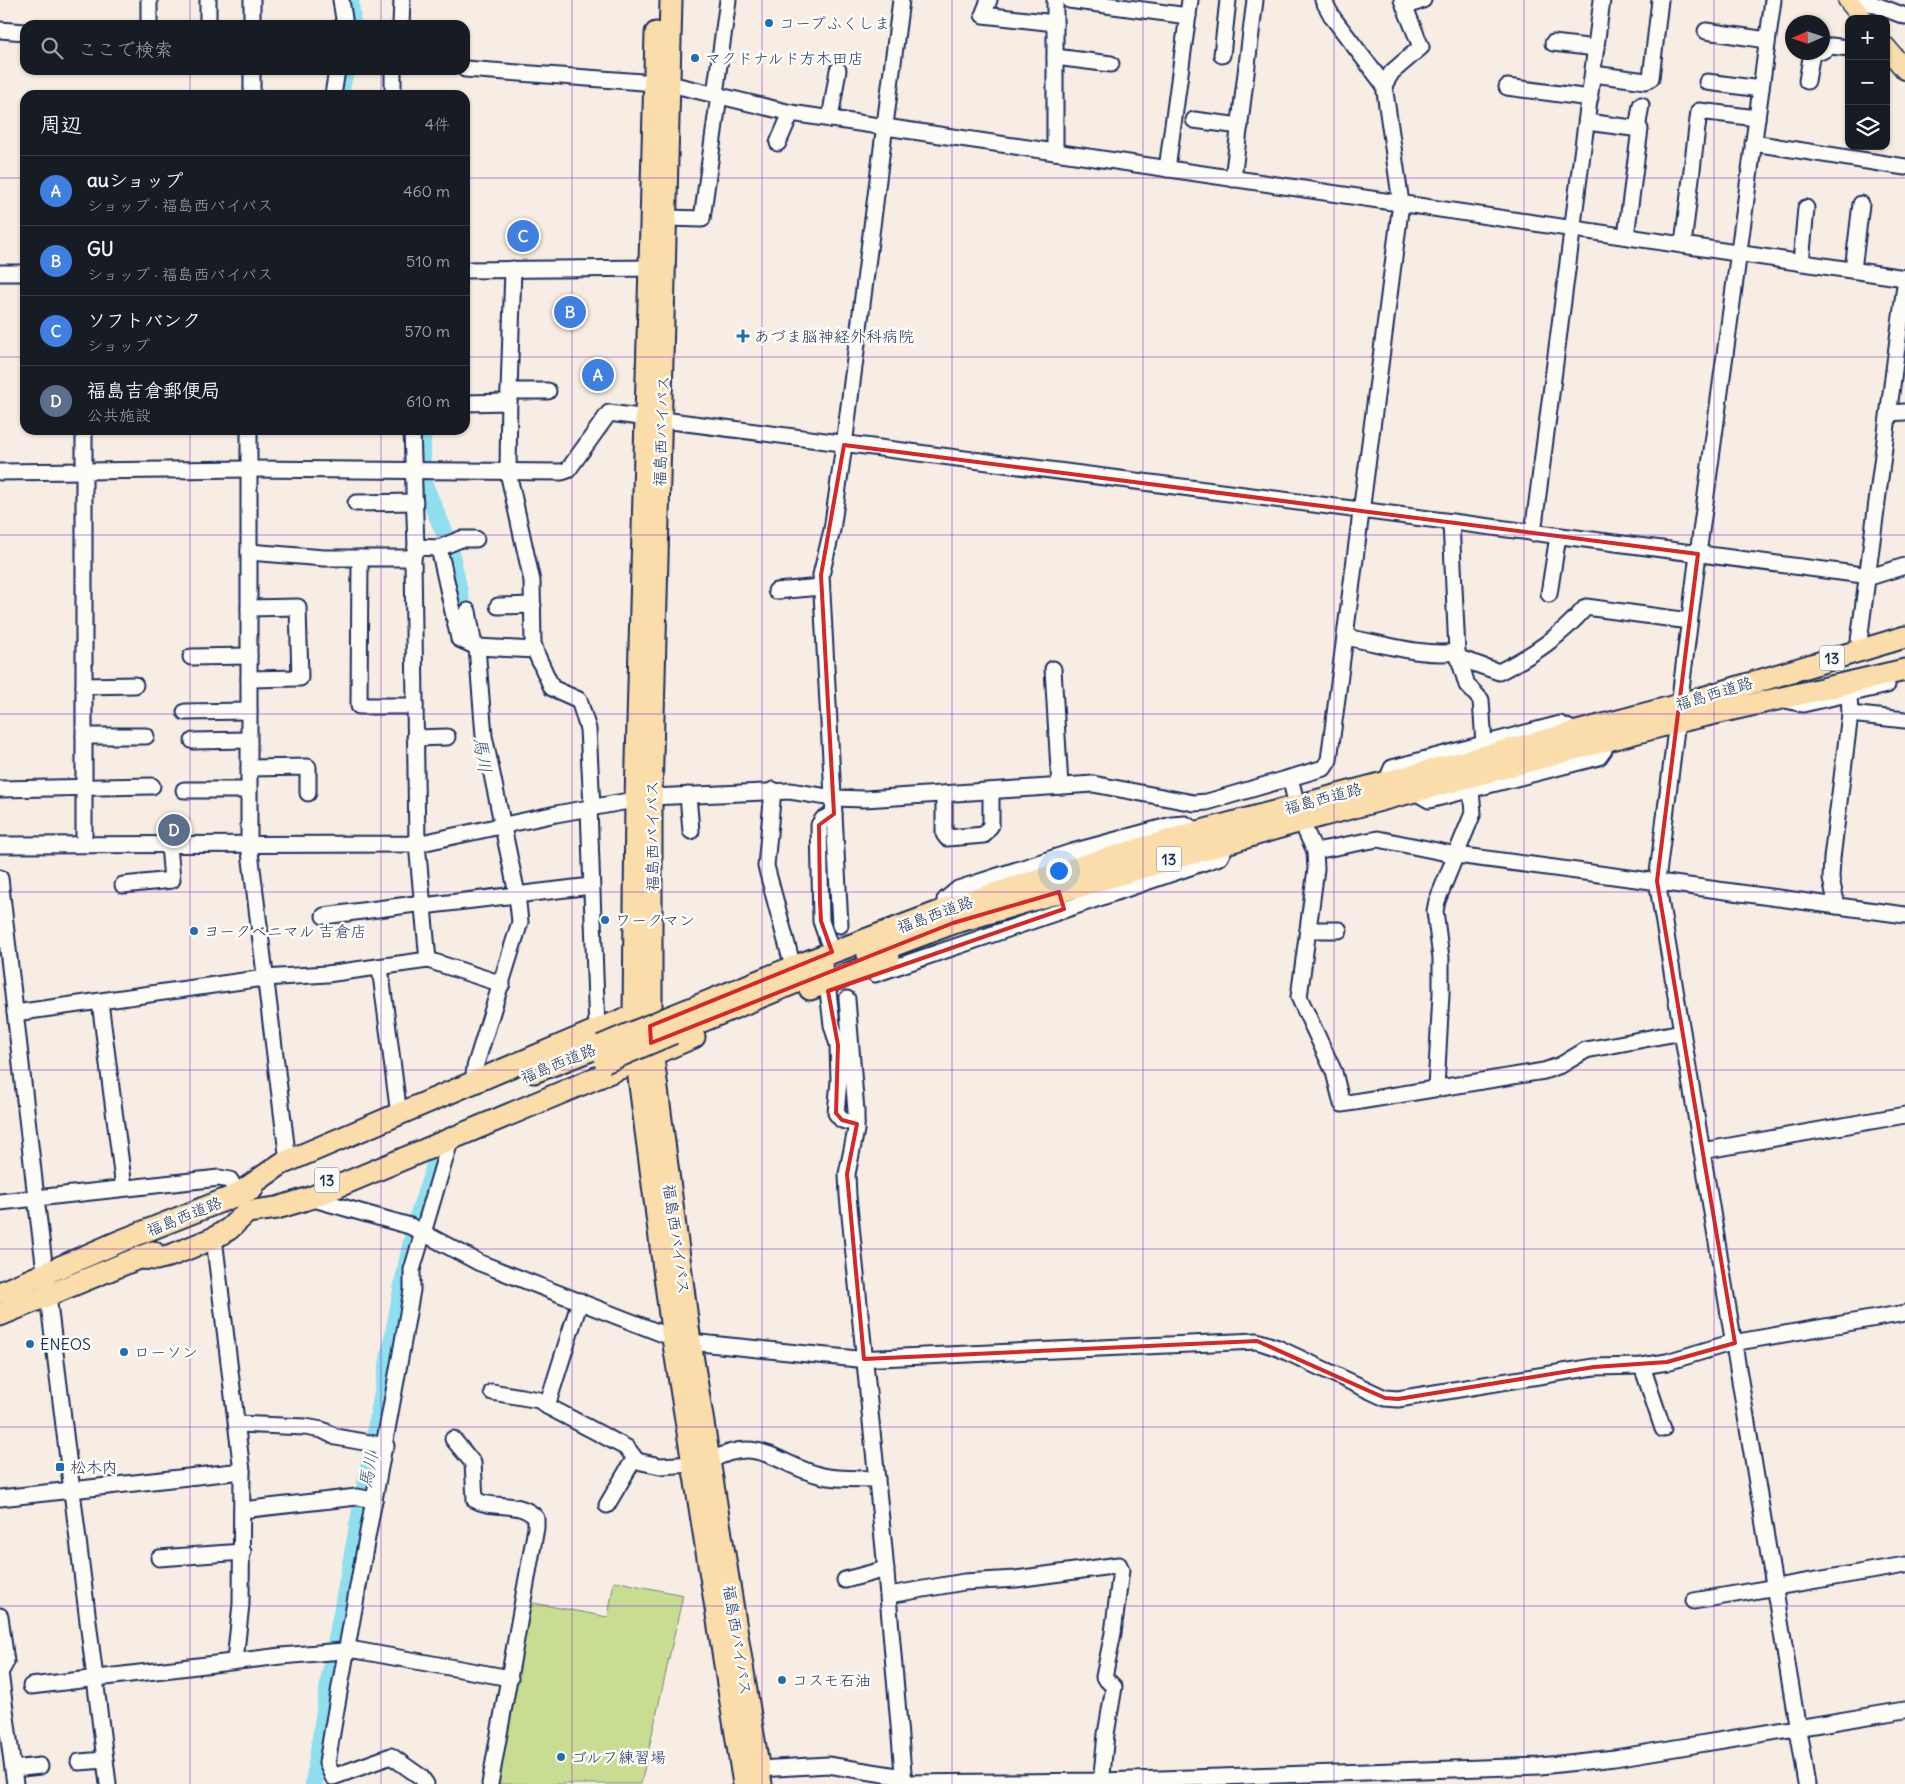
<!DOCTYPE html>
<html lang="ja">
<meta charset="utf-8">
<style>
body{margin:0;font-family:Delius,"Klee One",sans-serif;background:#20242c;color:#f1f3f6}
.controls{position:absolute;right:15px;top:15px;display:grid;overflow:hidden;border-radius:10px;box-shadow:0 1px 4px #0004}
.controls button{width:45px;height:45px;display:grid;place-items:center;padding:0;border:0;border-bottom:1px solid #363941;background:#171b24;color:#f1f3f6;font:25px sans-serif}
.compass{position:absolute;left:1785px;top:15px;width:45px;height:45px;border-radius:50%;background:#171b24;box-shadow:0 1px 4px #0004;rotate:267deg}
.you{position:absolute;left:1058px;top:870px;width:18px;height:18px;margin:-12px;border:4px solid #fff;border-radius:50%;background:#1a73e8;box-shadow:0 0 0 8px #1a73e833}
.badge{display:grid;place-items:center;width:32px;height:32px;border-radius:50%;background:#0b8043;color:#fff;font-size:16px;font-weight:700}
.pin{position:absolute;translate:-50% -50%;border:2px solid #fff;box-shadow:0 1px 5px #0006}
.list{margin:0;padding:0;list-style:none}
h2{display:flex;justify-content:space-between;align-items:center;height:65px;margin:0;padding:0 20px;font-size:21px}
h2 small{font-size:16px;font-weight:400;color:#9ea1a6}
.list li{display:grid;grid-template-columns:32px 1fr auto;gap:15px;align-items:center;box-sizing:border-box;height:70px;padding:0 20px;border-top:1px solid #363941}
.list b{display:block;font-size:19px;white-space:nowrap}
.list p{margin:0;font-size:16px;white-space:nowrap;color:#9ea1a6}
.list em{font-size:16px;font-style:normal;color:#9ea1a6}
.icon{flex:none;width:28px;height:28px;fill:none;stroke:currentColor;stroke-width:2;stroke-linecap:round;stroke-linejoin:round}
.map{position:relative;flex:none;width:1905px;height:1784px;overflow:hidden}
.search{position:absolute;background:#171b24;box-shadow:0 1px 4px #0004;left:20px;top:20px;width:450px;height:55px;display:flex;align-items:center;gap:12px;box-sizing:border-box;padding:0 18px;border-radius:15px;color:#9ea1a6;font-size:19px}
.panel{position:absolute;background:#171b24;box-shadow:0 1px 4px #0004;left:20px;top:90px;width:450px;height:345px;border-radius:15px}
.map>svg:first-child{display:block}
.green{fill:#c9dd92;stroke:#728678}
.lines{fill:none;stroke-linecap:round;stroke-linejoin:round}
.river{stroke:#90dfee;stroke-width:18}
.minor-tunnel{stroke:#ccc7c9;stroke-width:15;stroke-dasharray:15 8;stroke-linecap:butt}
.minor-casing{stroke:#1b2f5e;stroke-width:19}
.major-casing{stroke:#1b2f5e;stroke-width:22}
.highway-casing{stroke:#1b2f5e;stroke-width:25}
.minor{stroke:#fdfcf7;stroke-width:15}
.major{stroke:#fbddab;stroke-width:19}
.highway{stroke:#fbddab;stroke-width:21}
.highway-bridge-casing{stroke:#1b2f5e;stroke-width:25;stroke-linecap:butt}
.highway-bridge{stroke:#fbddab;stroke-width:21}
.marked{fill:none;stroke:#d62828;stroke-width:4;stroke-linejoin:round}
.grid{fill:none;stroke:#7b2cbf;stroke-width:1;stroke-opacity:0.55}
.poi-dot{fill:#1f6fb2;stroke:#fdfcf7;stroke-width:2}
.labels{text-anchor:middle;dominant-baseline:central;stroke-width:5;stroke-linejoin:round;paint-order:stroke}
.shield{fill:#fdfcf7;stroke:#5f6c8c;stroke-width:1}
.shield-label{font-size:15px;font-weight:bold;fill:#1b2f5e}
.poi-label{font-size:16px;fill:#1b2f5e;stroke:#fdfcf7;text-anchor:start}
.street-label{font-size:16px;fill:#1b2f5e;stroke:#fdfcf7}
.water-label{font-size:18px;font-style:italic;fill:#385b82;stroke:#fdfcf7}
</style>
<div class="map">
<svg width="1905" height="1784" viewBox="0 0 1905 1784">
<rect width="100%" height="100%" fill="#f8ede4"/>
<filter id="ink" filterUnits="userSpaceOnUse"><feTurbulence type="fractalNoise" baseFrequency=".02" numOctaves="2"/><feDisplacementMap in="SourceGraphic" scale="10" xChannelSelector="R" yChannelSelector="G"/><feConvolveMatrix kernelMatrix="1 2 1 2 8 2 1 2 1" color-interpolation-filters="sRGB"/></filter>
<g filter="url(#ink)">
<path class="green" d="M614,1581L683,1595L641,1784H495L528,1602L608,1617Z"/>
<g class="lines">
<g class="river">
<path d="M350,0L352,25"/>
<path d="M340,95L345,70"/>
<path d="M422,430V480L448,541L467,629"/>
<path d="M314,1784L330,1677L405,1274L415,1226L437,1159"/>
</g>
<path class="minor-tunnel" d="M840,925L847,999"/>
<defs>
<g id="minor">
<path d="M208,0V25"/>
<path d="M252,0V25"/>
<path d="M341,0L345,25"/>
<path d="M989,0L983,15L1055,23"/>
<path d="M1069,0L1188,16"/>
<path d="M1773,0L1698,554L1657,881L1807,1784"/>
<path d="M1862,0L1905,16"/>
<path d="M1405,7L1423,0"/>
<path d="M149,25V0"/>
<path d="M401,25L402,0"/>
<path d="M0,30L25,32"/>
<path d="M1706,31L1767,40"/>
<path d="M1553,43L1596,48"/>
<path d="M1822,51L1831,46L1849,48"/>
<path d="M1222,55L1228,0"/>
<path d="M1055,57L1111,64"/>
<path d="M465,69L670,84L791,113L1905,278"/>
<path d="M393,70V95"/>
<path d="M1593,74L1646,81L1651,78L1660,0"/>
<path d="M1807,81L1812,52"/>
<path d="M1707,82L1761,89"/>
<path d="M1384,85L1392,72L1421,47L1402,0"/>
<path d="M1507,87L1590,98"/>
<path d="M715,94L728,0"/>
<path d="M252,95V70"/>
<path d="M333,95L337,70"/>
<path d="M830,119L838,70"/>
<path d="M1194,120L1240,126"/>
<path d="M1587,122L1640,129L1626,236"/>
<path d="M1637,129L1641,105"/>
<path d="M778,143L791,113"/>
<path d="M1753,143L1905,167"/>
<path d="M1055,152V0"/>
<path d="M1167,169L1190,0"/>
<path d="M1233,179L1255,0"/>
<path d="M667,218L702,219L719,95"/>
<path d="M1683,245L1699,111L1757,118"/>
<path d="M1801,263L1806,208"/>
<path d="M465,270L659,268"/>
<path d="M1853,270L1861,204"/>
<path d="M0,273H25"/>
<path d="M509,391L513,269"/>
<path d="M548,391H509L508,472L532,581L533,643L536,653L552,688L579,700L588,729L592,807"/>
<path d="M465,403L509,402"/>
<path d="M1889,413L1905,412"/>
<path d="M84,430V844"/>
<path d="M249,430V844L288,1161"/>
<path d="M412,430L416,547L413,558"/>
<path d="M0,472L249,469L562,472L568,470L609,413L1863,575L1873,576L1905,566"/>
<path d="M356,503L415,502"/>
<path d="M1451,522L1457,652L1467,685L1481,700L1484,744"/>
<path d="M1533,533L1602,0"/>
<path d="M416,547L439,548L461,539H476"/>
<path d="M439,548L459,639L477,647"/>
<path d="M249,552L324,558H413L417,844L428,960"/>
<path d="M360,558L359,706H415"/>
<path d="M776,591L821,587"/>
<path d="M1549,594L1558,536"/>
<path d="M498,606L533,605"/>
<path d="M249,608L298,607L300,678L249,679"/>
<path d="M468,611L474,646"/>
<path d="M1345,637C1381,643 1421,657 1457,652"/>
<path d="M1859,641L1905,285"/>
<path d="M191,657L249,656"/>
<path d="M1459,658L1499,672C1533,655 1561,636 1586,607L1689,621"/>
<path d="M1053,669L1060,786"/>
<path d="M84,686L135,685"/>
<path d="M1782,699L1803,704L1887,685"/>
<path d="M185,712L249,711"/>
<path d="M1850,714L1905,720"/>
<path d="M84,736H146"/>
<path d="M415,738L447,737"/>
<path d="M193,741L248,740"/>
<path d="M249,768L308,767V793"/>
<path d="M1290,778L1301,821L1315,851L1378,839L1457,855L1905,915"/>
<path d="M1386,782L1392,768L1560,724L1576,731"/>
<path d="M0,789L152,786"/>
<path d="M184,790H248"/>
<path d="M773,790L766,866L790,956"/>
<path d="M1415,792L1429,800L1599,757L1604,750L1606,740"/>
<path d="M944,794V834L947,838L984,835L991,825V791"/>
<path d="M688,795L691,831"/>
<path d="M589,808L597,1030"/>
<path d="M0,845L417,844L556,814L651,797L790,791L833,798L865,799L1093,784L1194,803L1207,802L1324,768L1329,760L1401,203L1384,85L1333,18L1323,0"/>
<path d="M1315,851L1316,869L1299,997L1334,1072L1342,1104L1544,1071L1561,1065L1586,1050L1682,1032"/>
<path d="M0,878L36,1198L108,1784"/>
<path d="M123,885L172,880L169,845"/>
<path d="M945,900L958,889L1072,852L1172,825L1185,824L1198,832"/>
<path d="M423,906L591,886"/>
<path d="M1837,906L1831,879L1832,858L1850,714L1849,694"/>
<path d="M324,916L423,903"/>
<path d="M840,925L821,575L832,530L844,445L901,0"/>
<path d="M1308,930H1339"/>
<path d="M828,941L821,921L819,825L823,819L834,814"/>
<path d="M380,967L399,1115"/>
<path d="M875,974L1220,857L1228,842"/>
<path d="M818,986L828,991L832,1025L838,1045L839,1081L836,1113L842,1120L856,1124"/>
<path d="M847,999L856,1111V1130L847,1174L848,1196L884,1549L904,1784"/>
<path d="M100,1002L124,1188"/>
<path d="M15,1013L264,978L327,974L428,960L502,984"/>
<path d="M473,1083L475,1067L520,922L517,894L484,736L477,647L535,650"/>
<path d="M1436,1088L1441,994V958L1435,911L1437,901L1473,813L1471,790"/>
<path d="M1702,1151L1905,1115"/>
<path d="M310,1198L410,1226L480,1263L673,1338L690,1342L857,1359L1257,1341L1278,1348L1385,1398L1398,1399L1594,1367L1642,1366L1667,1362L1727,1344L1905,1313"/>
<path d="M0,1202L219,1178L230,1180L238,1194"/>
<path d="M214,1238L242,1471L241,1604L235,1661"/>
<path d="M1642,1366L1663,1429"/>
<path d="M492,1392L539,1400L547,1406L580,1301"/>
<path d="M547,1406L627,1448L637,1461"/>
<path d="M237,1424L305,1427L322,1430L336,1437L386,1446"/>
<path d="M453,1439L473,1463L475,1500C493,1510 521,1500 536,1518V1528L490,1784"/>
<path d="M710,1461C760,1433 777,1466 823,1476C840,1480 860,1478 877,1479"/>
<path d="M0,1498L242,1471"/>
<path d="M607,1505L631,1464L637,1461L660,1466L694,1464"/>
<path d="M242,1510L357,1497L374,1500"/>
<path d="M159,1558L243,1552"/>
<path d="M845,1580L886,1569"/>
<path d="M889,1595L964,1582L1016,1579L1119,1565L1121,1570L1113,1633L1104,1677L1114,1687L1106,1734L1101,1784"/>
<path d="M1694,1601L1905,1565"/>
<path d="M0,1616L6,1662L1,1671"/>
<path d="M0,1672L15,1784"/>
<path d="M31,1686L281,1656L355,1650L510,1678"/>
<path d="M79,1762L105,1760"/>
<path d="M13,1769L40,1766"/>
<path d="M759,1769L828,1765L903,1777"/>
<path d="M903,1783L1102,1781L1540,1766L1615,1758L1905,1710"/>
<path d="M426,1784L421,1777L391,1756L333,1777L327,1763C353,1604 385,1448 412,1290V1270L451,1138"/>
</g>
<g id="major">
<path d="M1848,0L1863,19"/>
<path d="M1886,47L1905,70"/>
</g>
<g id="highway">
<path d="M671,0L651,797V1043L690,1342L761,1784"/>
<path d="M656,33L636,799L634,1016L637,1062L673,1338L744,1784"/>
<path d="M868,955L953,923L1301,821L1676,722L1905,670"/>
<path d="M810,989L889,958"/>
<path d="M670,1017L796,966L950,908L1086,865L1198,832L1679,705L1905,637"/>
<path d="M673,1033L823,971"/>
<path d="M534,1072L601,1046"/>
<path d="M238,1194L281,1164L597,1030L645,1011"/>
<path d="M140,1258L156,1259L172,1255L214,1238L229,1229L247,1212L277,1208L310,1198L694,1037"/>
<path d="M0,1293L123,1240L252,1189"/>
<path d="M0,1315L153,1252"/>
</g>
</defs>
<use href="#minor" class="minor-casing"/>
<use href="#major" class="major-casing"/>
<use href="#highway" class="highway-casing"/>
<use href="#minor" class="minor"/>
<use href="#major" class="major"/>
<use href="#highway" class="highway"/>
<defs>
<g id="highway-bridge">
<path d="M601,1046L670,1017"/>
<path d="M605,1062L673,1033"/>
</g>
</defs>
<use href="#highway-bridge" class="highway-bridge-casing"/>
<use href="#highway-bridge" class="highway-bridge"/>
</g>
</g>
<path class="marked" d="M844,445L1698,554L1657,881L1735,1343L1667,1362L1594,1367L1398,1399L1385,1398L1257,1341L864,1359L847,1174L857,1124L842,1120L836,1113L838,1045L828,991L1064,909L1059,892L953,923L651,1043L650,1026L832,952L821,921L820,901L819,825L834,814L821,575Z"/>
<path class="grid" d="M190,0V25M381,0V25M572,0V1784M762,0V1784M952,0V1784M1143,0V1784M1334,0V1784M1524,0V1784M1714,0V1784M190,70V95M381,70V95M0,178H25M465,178H1905M0,357H25M465,357H1905M190,430V1784M381,430V1784M0,535H1905M0,714H1905M0,892H1905M0,1070H1905M0,1249H1905M0,1427H1905M0,1606H1905"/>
<g class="poi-dot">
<circle cx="769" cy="23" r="5"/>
<circle cx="695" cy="58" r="5"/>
<path d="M740.5 328.5h5v5h5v5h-5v5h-5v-5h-5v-5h5z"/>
<circle cx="605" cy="920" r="5"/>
<circle cx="194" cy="931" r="5"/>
<circle cx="30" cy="1344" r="5"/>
<circle cx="124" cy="1352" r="5"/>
<rect x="55" y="1462" width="10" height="10" rx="2.5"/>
<circle cx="782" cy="1680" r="5"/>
<circle cx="561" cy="1757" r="5"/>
</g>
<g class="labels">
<g class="shield">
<rect x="1819.5" y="645.5" width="25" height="25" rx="4"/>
<rect x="1156.5" y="846.5" width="25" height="25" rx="4"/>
<rect x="314.5" y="1167.5" width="25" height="25" rx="4"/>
</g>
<g class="shield-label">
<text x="1832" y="658">13</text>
<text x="1169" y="859">13</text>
<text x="327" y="1180">13</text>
</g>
<g class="poi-label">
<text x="779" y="23">コープふくしま</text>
<text x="705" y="58">マクドナルド方木田店</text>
<text x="754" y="336">あづま脳神経外科病院</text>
<text x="615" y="920">ワークマン</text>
<text x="204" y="931">ヨークベニマル 吉倉店</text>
<text x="40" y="1344">ENEOS</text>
<text x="134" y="1352">ローソン</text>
<text x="70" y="1467">松木内</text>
<text x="792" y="1680">コスモ石油</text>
<text x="571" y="1757">ゴルフ練習場</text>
</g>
<g class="street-label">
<text transform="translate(661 431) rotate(-88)">福島西バイパス</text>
<text transform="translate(1714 693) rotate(-17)">福島西道路</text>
<text transform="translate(1323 798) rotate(-15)">福島西道路</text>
<text transform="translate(652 836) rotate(-90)">福島西バイパス</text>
<text transform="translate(935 914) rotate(-20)">福島西道路</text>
<text transform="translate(558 1063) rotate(-22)">福島西道路</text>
<text transform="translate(184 1216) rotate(-22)">福島西道路</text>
<text transform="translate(677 1239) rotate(82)">福島西バイパス</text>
<text transform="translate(738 1640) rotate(81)">福島西バイパス</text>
</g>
<g class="water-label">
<text transform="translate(483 755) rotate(81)">馬川</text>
<text transform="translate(368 1470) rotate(-79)">馬川</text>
</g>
</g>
</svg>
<div class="controls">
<button>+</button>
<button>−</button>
<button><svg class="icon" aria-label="layers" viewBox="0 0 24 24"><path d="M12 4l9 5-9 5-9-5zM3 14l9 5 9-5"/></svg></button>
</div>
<svg class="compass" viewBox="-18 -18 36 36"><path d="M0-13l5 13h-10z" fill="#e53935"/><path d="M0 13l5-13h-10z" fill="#9ea1a6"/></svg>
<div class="you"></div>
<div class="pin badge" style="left:598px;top:375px;background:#3f7fe0">A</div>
<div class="pin badge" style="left:570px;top:312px;background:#3f7fe0">B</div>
<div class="pin badge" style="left:523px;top:236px;background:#3f7fe0">C</div>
<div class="pin badge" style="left:174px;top:830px;background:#5c6f8a">D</div>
<div class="search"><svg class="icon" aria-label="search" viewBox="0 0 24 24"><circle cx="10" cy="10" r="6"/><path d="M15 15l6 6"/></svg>ここで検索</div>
<section class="panel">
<h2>周辺<small>4件</small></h2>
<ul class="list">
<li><span class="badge" style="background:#3f7fe0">A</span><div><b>auショップ</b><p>ショップ · 福島西バイパス</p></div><em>460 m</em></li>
<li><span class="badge" style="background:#3f7fe0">B</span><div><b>GU</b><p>ショップ · 福島西バイパス</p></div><em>510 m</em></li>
<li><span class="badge" style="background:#3f7fe0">C</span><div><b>ソフトバンク</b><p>ショップ</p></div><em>570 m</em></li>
<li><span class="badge" style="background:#5c6f8a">D</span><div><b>福島吉倉郵便局</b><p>公共施設</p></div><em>610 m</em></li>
</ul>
</section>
</div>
